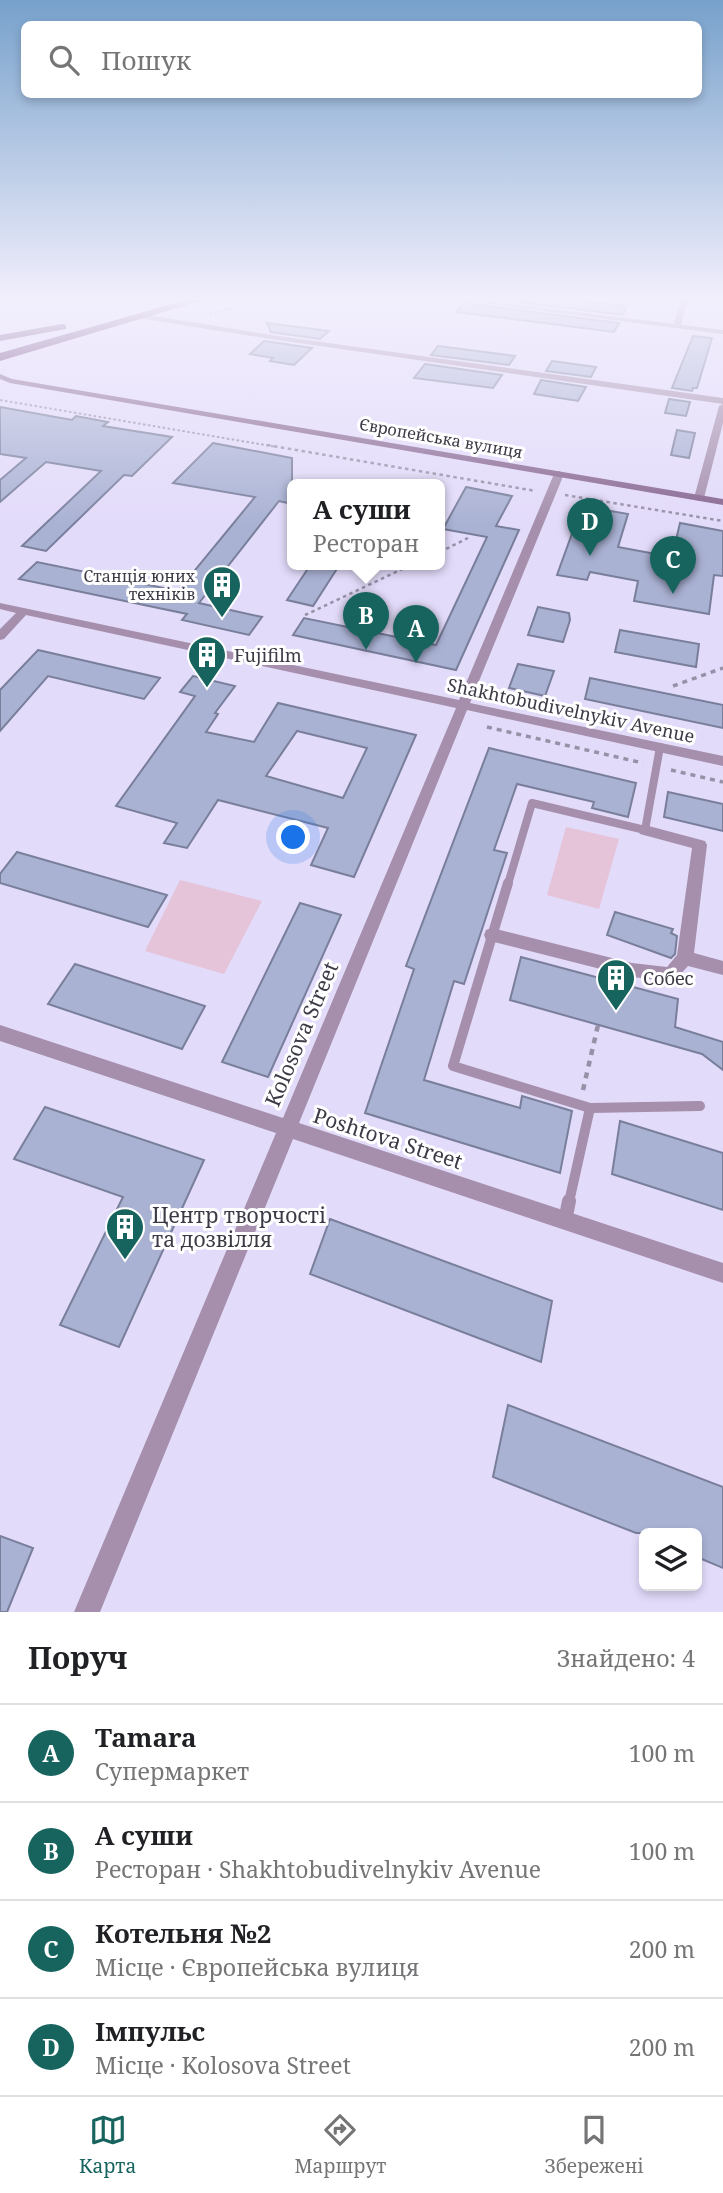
<!DOCTYPE html>
<html lang="uk">
<meta charset="utf-8">
<style>
body{margin:0;font-family:"Noto Serif",serif;background:#f6f6f6;color:#202124}
.controls{position:absolute;right:21px;bottom:21px;display:grid;overflow:hidden;border-radius:10px;box-shadow:0 4px 10px #0003}
.controls button{width:63px;height:63px;display:grid;place-items:center;padding:0;border:0;border-bottom:2px solid #e0e0e0;background:#fff;color:#202124;font:35px sans-serif}
.you{position:absolute;left:294px;top:838px;width:24px;height:24px;margin:-18px;border:5px solid #fff;border-radius:50%;background:#1a73e8;box-shadow:0 0 0 10px #1a73e833}
.badge{display:grid;place-items:center;width:46px;height:46px;border-radius:50%;background:#17645f;color:#fff;font-size:23px;font-weight:700}
.pin{position:absolute;translate:-50% -58px;filter:drop-shadow(0 2px 4px #0008)}
.pin::after{content:'';position:absolute;top:37px;width:24px;height:21px;background:inherit;clip-path:polygon(0 0,100% 0,50% 100%)}
.popup{position:absolute;left:287px;top:479px;width:158px;height:91px;box-sizing:border-box;display:grid;place-content:center;border-radius:10px;background:#fff;filter:drop-shadow(0 2px 5px #0005);font-size:23px;white-space:nowrap;color:#757577}
.popup b{font-size:26px;color:#202124}
.popup::after{content:'';position:absolute;left:50%;top:100%;margin-left:-14px;border:14px solid transparent;border-top-color:#fff}
.list{margin:0;padding:0;list-style:none}
h2{display:flex;justify-content:space-between;align-items:center;height:91px;margin:0;padding:0 28px;font-size:30px}
h2 small{font-size:23px;font-weight:400;color:#757577}
.list li{display:grid;grid-template-columns:46px 1fr auto;gap:21px;align-items:center;box-sizing:border-box;height:98px;padding:0 28px;border-top:2px solid #e0e0e0}
.list b{display:block;font-size:26px;white-space:nowrap}
.list p{margin:0;font-size:23px;white-space:nowrap;color:#757577}
.list em{font-size:23px;font-style:normal;color:#757577}
.icon{flex:none;width:38px;height:38px;fill:none;stroke:currentColor;stroke-width:2;stroke-linecap:round;stroke-linejoin:round}
.map{position:relative;flex:none;width:723px;height:1612px;overflow:hidden}
.search{position:absolute;background:#fff;box-shadow:0 4px 10px #0003;left:21px;right:21px;top:21px;height:77px;display:flex;align-items:center;gap:18px;box-sizing:border-box;padding:0 24px;border-radius:10px;color:#757577;font-size:26px}
.sheet{height:483px;background:#fff}
nav{display:flex;justify-content:space-around;align-items:center;box-sizing:border-box;height:98px;border-top:2px solid #e0e0e0;background:#fff;font-size:19px;color:#757577}
nav a{display:grid;justify-items:center;gap:4px}
nav .on{color:#17645f}
.map>svg:first-child{display:block}
.green{fill:#e5c3d8}
.building{fill:#aab2d4;stroke:#797f9b;stroke-width:2;fill-rule:evenodd}
.lines{fill:none;stroke-linecap:round;stroke-linejoin:round}
.path-far3{stroke:#9791a8;stroke-width:2;stroke-dasharray:2.5 2.5;stroke-linecap:butt}
.path-far2{stroke:#9791a8;stroke-width:2.5;stroke-dasharray:3.5 3.5;stroke-linecap:butt}
.path-far1{stroke:#9791a8;stroke-width:3.5;stroke-dasharray:5 5;stroke-linecap:butt}
.path{stroke:#9791a8;stroke-width:4.5;stroke-dasharray:6 6;stroke-linecap:butt}
.lane-far2{stroke:#a58fac;stroke-width:8}
.lane-far1{stroke:#a58fac;stroke-width:10}
.lane{stroke:#a58fac;stroke-width:14}
.street{fill:#a58fac;fill-rule:evenodd}
.secondary{fill:#886791;fill-rule:evenodd}
.highway{fill:#60316c;fill-rule:evenodd}
.labels{text-anchor:middle;dominant-baseline:central;stroke-width:6;stroke-linejoin:round;paint-order:stroke}
.far-street-label{font-size:16px;fill:#3d3a46;stroke:#fff}
.far-poi-label{font-size:16px;fill:#3d3a46;stroke:#fff;text-anchor:end}
.poi-label{font-size:18px;fill:#3d3a46;stroke:#fff;text-anchor:start}
.street-label{font-size:18px;fill:#3d3a46;stroke:#fff}
.near-street-label{font-size:21px;fill:#3d3a46;stroke:#fff}
.near-poi-label{font-size:21px;fill:#3d3a46;stroke:#fff;text-anchor:start}
</style>
<div class="map">
<svg width="723" height="1612" viewBox="0 0 723 1612">
<rect width="100%" height="100%" fill="#e3dbfa"/>
<g class="green">
<path d="M566,827L619,839L599,909L547,895Z"/>
<path d="M180,880L262,901L224,974L145,951Z"/>
</g>
<g class="building">
<path d="M487,298H557L627,306L623,315Z"/>
<path d="M463,303L619,323L614,332L456,312Z"/>
<path d="M267,323L329,331L320,339L271,332Z"/>
<path d="M693,336L712,338L697,388H693L692,391L672,388Z"/>
<path d="M264,341L271,342L312,348L294,365L270,361L273,358L250,354Z"/>
<path d="M438,346L515,356L509,365L431,355Z"/>
<path d="M552,361L596,367L591,377L546,371Z"/>
<path d="M425,364L502,375L493,388L414,378Z"/>
<path d="M541,380L586,387L578,401L534,394Z"/>
<path d="M669,399L690,402L686,416L665,413Z"/>
<path d="M0,407L72,420L76,416L108,422L103,426L172,437L132,476L124,475L46,551L22,546L101,471L46,462L0,502V480L26,458L0,454Z"/>
<path d="M677,430L695,433L689,458L671,455Z"/>
<path d="M213,443L292,458V504L279,501L199,603L262,617L249,635L182,620L187,614L19,579L37,562L178,591L255,497L173,483Z"/>
<path d="M466,487L512,496L496,526L519,530L456,670L293,635L304,618L436,645L487,537L443,529Z"/>
<path d="M582,506L628,514L618,547L672,557L680,523L723,531V576L714,575L709,614L634,601L638,581L590,572L587,580L557,575Z"/>
<path d="M311,564H340L313,606L287,600Z"/>
<path d="M538,607L569,613L570,620L563,642L528,635Z"/>
<path d="M620,630L699,644L696,667L615,652Z"/>
<path d="M38,650L160,678L144,699L48,676L0,731V690Z"/>
<path d="M518,664L554,671L545,696L509,688Z"/>
<path d="M193,676L235,686L215,713L218,714L206,732L254,742L278,703L416,735L354,877L311,865L328,828L218,800L187,848L164,843L177,823L116,806L195,696L180,692ZM297,731L367,748L343,798L266,776Z"/>
<path d="M590,678L723,705V728L585,699Z"/>
<path d="M489,748L636,783L628,817L592,808L594,802L517,784L494,850L507,853L464,984L454,981L424,1080L520,1108L522,1096L572,1111L560,1173L365,1113L414,969L406,966Z"/>
<path d="M668,792L723,804V831L664,817Z"/>
<path d="M17,852L167,895L148,927L0,883V874Z"/>
<path d="M300,903L341,915L268,1077L222,1062Z"/>
<path d="M615,912L673,929L671,933L677,936L675,954L671,958L607,935Z"/>
<path d="M521,957L678,999L675,1027L723,1042V1070L702,1054L510,1000Z"/>
<path d="M75,964L205,1006L182,1049L48,1004Z"/>
<path d="M45,1107L204,1160L119,1347L60,1325L123,1197L14,1159Z"/>
<path d="M620,1121L723,1153V1210L612,1174Z"/>
<path d="M330,1219L552,1301L541,1362L310,1274Z"/>
<path d="M508,1405L723,1487V1568L697,1557V1533H636L493,1477Z"/>
<path d="M0,1536L33,1548L7,1612H0Z"/>
</g>
<g class="lines">
<g class="path-far3">
<path d="M210,314L269,298"/>
<path d="M0,400L277,447"/>
</g>
<g class="path-far2">
<path d="M267,445L536,491"/>
<path d="M565,495L723,521"/>
<path d="M440,552L468,538"/>
<path d="M305,615L413,564"/>
</g>
<g class="path-far1">
<path d="M673,686L723,668"/>
<path d="M487,727L643,763"/>
<path d="M671,770L723,782"/>
</g>
<path class="path" d="M583,1090L598,1025"/>
<path class="lane-far2" d="M508,884L532,803L645,830L660,747"/>
<g class="lane-far1">
<path d="M508,883L453,1066L590,1108"/>
<path d="M569,1202L590,1108L700,1106"/>
</g>
<path class="lane" d="M565,1221L569,1201"/>
<g class="street">
<path d="M442,298H464L674,324L681,298H688L681,325L723,330V334Z"/>
<path d="M141,314L271,335L723,398V423L704,498L699,501L694,498L719,406L723,404L271,339L138,318Z"/>
<path d="M559,471L564,474L470,703L723,756V766L467,710L299,1123L723,1263V1283L293,1139L100,1612H74L276,1133L0,1041V1025L283,1118L456,708L26,615L4,639L0,640V629L16,613L0,609V603L459,700L554,474Z"/>
<path d="M645,825L705,841L707,845L694,953L723,961V975L688,966L676,979L670,981L632,977L486,940L484,935L486,930L492,928L632,963L667,967L677,955L692,848L640,834L638,830L640,826Z"/>
</g>
<path class="secondary" d="M0,374L12,379L723,499V505L10,383L0,379Z"/>
<g class="highway">
<path d="M193,298H210L0,361V353Z"/>
<path d="M62,324L66,325V329L0,341V335Z"/>
</g>
</g>
<linearGradient id="sky" x2="0" y2="1"><stop stop-color="#77a1cb"/><stop offset="0.57" stop-color="#f2effd"/><stop offset="1" stop-color="#f2effd" stop-opacity="0"/></linearGradient>
<rect width="723" height="524" fill="url(#sky)"/>
<defs>
<symbol id="building-pin" viewBox="-11 -11 22 30"><path d="M0 17L-7.5 6A9.5 9.5 0 1 1 7.5 6Z" fill="#17645f" stroke="#fff"/><path d="M-4-6H4V6H1V3H-1V6H-4ZM-2.5-4.3h1.7v1.8h-1.7ZM.8-4.3h1.7v1.8H.8ZM-2.5-1h1.7V.8h-1.7ZM.8-1h1.7V.8H.8Z" fill="#fff"/></symbol>
</defs>
<g fill-rule="evenodd">
<use href="#building-pin" x="200" y="563" width="44" height="60"/>
<use href="#building-pin" x="185" y="633" width="44" height="60"/>
<use href="#building-pin" x="594" y="956" width="44" height="60"/>
<use href="#building-pin" x="103" y="1205" width="44" height="60"/>
</g>
<g class="labels">
<g class="far-street-label">
<text transform="translate(441 438) rotate(10)">Європейська вулиця</text>
</g>
<g class="far-poi-label">
<text x="195" y="576">Станція юних<tspan x="195" dy="18">техніків</tspan></text>
</g>
<g class="poi-label">
<text x="234" y="655">Fujifilm</text>
<text x="643" y="978">Собес</text>
</g>
<g class="street-label">
<text transform="translate(571 710) rotate(12)">Shakhtobudivelnykiv Avenue</text>
</g>
<g class="near-street-label">
<text transform="translate(301 1034) rotate(-67)">Kolosova Street</text>
<text transform="translate(388 1138) rotate(18)">Poshtova Street</text>
</g>
<g class="near-poi-label">
<text x="152" y="1215">Центр творчості<tspan x="152" dy="24">та дозвілля</tspan></text>
</g>
</g>
</svg>
<div class="controls">
<button><svg class="icon" aria-label="layers" viewBox="0 0 24 24"><path d="M12 4l9 5-9 5-9-5zM3 14l9 5 9-5"/></svg></button>
</div>
<div class="you"></div>
<div class="pin badge" style="left:416px;top:663px">A</div>
<div class="pin badge" style="left:366px;top:650px">B</div>
<div class="popup"><b>А суши</b>Ресторан</div>
<div class="pin badge" style="left:673px;top:594px">C</div>
<div class="pin badge" style="left:590px;top:556px">D</div>
<div class="search"><svg class="icon" aria-label="search" viewBox="0 0 24 24"><circle cx="10" cy="10" r="6"/><path d="M15 15l6 6"/></svg>Пошук</div>
</div>
<section class="sheet">
<h2>Поруч<small>Знайдено: 4</small></h2>
<ul class="list">
<li><span class="badge">A</span><div><b>Tamara</b><p>Супермаркет</p></div><em>100 m</em></li>
<li><span class="badge">B</span><div><b>А суши</b><p>Ресторан · Shakhtobudivelnykiv Avenue</p></div><em>100 m</em></li>
<li><span class="badge">C</span><div><b>Котельня №2</b><p>Місце · Європейська вулиця</p></div><em>200 m</em></li>
<li><span class="badge">D</span><div><b>Імпульс</b><p>Місце · Kolosova Street</p></div><em>200 m</em></li>
</ul>
</section>
<nav>
<a class="on"><svg class="icon" aria-label="map" viewBox="0 0 24 24"><path d="M3 6l6-2 6 2 6-2v14l-6 2-6-2-6 2zM9 4v14M15 6v14"/></svg>Карта</a>
<a><svg class="icon" aria-label="directions" viewBox="0 0 24 24"><path d="M12 3l9 9-9 9-9-9zM9 14v-3h6M13 9l2 2-2 2"/></svg>Маршрут</a>
<a><svg class="icon" aria-label="saved" viewBox="0 0 24 24"><path d="M7 4h10v16l-5-4-5 4z"/></svg>Збережені</a>
</nav>
